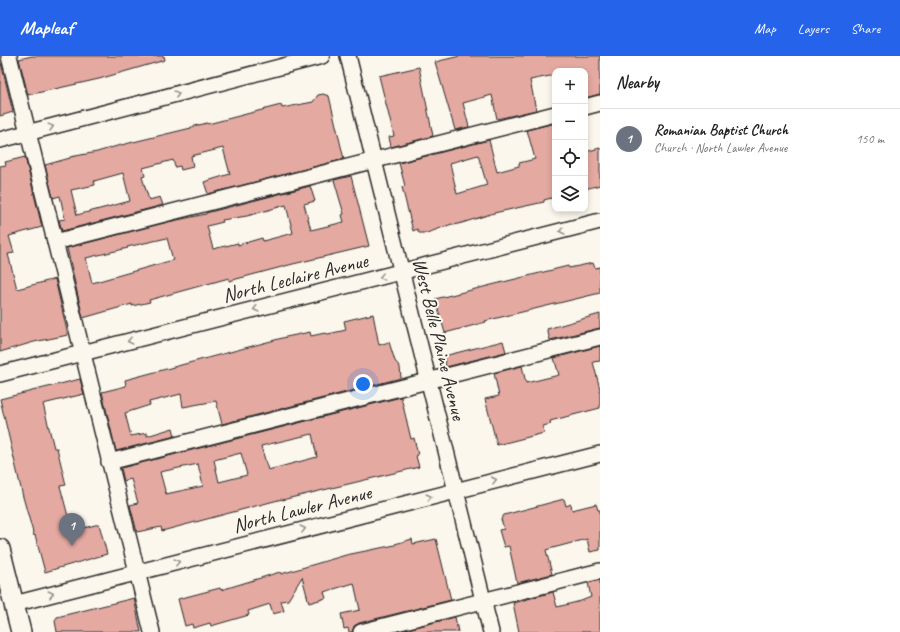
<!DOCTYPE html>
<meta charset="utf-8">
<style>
body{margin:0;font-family:Caveat,sans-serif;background:#f2f2f2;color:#222}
.controls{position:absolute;right:12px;top:12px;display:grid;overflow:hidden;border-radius:8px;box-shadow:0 2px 6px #0003}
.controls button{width:36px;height:36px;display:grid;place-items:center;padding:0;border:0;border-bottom:1px solid #e0e0e0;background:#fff;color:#222;font:20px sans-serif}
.you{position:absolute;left:363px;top:328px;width:14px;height:14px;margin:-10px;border:3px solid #fff;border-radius:50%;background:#1a73e8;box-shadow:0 0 0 6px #1a73e833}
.badge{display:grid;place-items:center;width:26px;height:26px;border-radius:50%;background:#2563eb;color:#fff;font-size:13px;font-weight:700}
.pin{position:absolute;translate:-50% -33px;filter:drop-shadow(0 1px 2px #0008)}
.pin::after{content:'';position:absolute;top:21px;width:14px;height:12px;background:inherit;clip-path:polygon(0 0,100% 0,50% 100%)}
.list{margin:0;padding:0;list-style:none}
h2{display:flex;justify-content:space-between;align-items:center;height:52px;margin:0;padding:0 16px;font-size:17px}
h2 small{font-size:13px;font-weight:400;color:#767676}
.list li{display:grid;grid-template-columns:26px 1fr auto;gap:12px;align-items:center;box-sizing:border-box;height:60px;padding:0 16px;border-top:1px solid #e0e0e0}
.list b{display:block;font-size:15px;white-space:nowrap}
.list p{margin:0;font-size:13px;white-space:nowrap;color:#767676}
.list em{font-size:13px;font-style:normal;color:#767676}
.icon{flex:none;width:22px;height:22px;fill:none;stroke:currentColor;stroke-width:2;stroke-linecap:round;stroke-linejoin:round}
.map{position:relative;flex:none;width:600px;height:576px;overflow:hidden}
header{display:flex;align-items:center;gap:24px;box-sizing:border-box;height:56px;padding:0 20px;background:#2563eb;color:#fff}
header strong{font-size:19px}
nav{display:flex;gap:22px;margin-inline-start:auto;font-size:14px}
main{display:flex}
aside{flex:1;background:#fff}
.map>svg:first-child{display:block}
.building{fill:#e4a9a1;stroke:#2b2b2b;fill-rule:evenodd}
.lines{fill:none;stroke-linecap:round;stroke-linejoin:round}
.minor-casing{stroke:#2b2b2b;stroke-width:18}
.major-casing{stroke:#2b2b2b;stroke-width:22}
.minor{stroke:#fbf7ec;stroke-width:15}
.major{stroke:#fbf7ec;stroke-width:19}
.oneway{stroke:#93918c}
.labels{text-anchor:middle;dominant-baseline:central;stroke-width:4;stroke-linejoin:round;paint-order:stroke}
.street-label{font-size:20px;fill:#2b2b2b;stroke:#fbf7ec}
</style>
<header>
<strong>Mapleaf</strong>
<nav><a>Map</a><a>Layers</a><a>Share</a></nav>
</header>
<main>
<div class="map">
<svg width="600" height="576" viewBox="0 0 600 576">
<rect width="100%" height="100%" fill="#fbf7ec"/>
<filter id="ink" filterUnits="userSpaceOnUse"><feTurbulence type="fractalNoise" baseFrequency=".025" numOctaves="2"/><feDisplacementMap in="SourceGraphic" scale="8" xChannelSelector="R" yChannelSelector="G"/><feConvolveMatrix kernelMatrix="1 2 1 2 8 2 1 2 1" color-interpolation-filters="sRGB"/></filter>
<g filter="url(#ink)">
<g class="building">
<path d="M32,0H164L165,4L99,23L28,39L19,3Z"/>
<path d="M460,0H600V38L585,42V15H555V19L530,24L536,54L497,63L492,39L463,47L469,71L455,74L435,6Z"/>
<path d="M0,7H1L13,56L0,60Z"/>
<path d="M419,11L433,80L391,91L389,81L394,80L379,20Z"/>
<path d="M323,38L329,40L344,103L208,138L204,126L230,118L223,92L191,100L193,111L181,114L180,110L175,111L173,104L143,112L145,120L142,121L149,144L160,141L163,149L62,175L59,164L65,163L60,140L53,142L45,109L70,102V101L97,96L117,90L191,72V71L207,67L208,68L281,49L282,52L313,46L318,39ZM123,117L130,145L77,159L71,134L95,129L94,125Z"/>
<path d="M555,67V141L544,144V146L494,157L462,167L454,169L452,168L427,177H419L417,173L413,175L402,131L405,130L399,107L489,84L497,116L519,110V107L535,103L527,74ZM478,99L487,129L457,138L450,107Z"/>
<path d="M600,92V129L585,133V96Z"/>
<path d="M25,101L42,171L9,180L14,197L8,198L17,233L55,223L68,279L34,286L0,296V110L6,109L5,106Z"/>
<path d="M351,120L369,190L293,208L229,225V222L149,244L150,246L132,250V248L83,262L67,192L168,166L206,158V157L310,130L315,145L304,148L311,174L344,166L342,159L344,158L334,124ZM286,149L293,177L263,185L262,182L238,189V187L213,193L207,170L223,166L222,164L247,160ZM167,182L173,204L92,227L86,202L128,192L127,191Z"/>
<path d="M593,207L595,212L600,211V237L485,265L486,266L445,277L435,243L568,210L569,212Z"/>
<path d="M373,258L379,289L389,286L395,305L400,311L401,322L222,368L216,345L183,351L181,338L149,346L150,349L125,357L131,380L147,377V380L173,372L175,380L116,395L102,336L126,330L125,324L286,281L310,276L311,280L325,277L328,278L346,274L344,265Z"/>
<path d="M600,258V272L550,284L547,273Z"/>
<path d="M503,285L506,296L446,311L444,300Z"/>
<path d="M600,290V305L593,306L600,333V352L550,365L551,368L543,370L544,377L497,389L485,343L499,340L494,317L522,310L526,327L559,319L554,302Z"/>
<path d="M80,323L84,338L43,348L54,392H57L66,429L60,430L72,475L99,468L107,498L45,516L35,479L34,480L23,441L0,343Z"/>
<path d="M401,341L411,383L414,382L418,399L416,400L419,411L282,444V443L162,475L161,471L137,476L130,449L138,447L131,423L124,425L121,412ZM312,378L317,401L268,414L261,390ZM241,397L247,419L219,426L214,404ZM198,408L203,430L166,438L160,416Z"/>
<path d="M564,443L566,450L571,448L572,454L596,448L598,454H600V494L590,496L587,483L549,493L546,494L552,518L517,527L509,490L504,491L499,474L504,473L501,463L504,459Z"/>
<path d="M412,483L413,488L436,483L451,544L359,567L354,570L352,576H349L348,572L344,573L341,558L360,554L354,527L324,536L326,542L309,547L302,521L288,544L281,545L284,555L273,558L270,548L248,555L249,559L211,570L210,567L193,572L192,568L185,570L178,543L220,532L221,534L280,516L281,518L346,499L395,489V488Z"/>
<path d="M600,524V576H519L513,547L553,536L557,551L581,545L591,541L588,527Z"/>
<path d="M134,542L141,576H57L55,565L57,561Z"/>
<path d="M455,561L458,576H397Z"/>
</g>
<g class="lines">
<defs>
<g id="minor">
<path d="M9,0L152,576"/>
<path d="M348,0L491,576"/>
<path d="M585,51L600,47"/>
<path d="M0,84L322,0"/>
<path d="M55,186L555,58"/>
<path d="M0,318L600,165"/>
<path d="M109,406L600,281"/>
<path d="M14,548L600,398"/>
<path d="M361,576L600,515"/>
</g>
<path id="major" d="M0,493L21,576"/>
</defs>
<use href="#minor" class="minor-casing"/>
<use href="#major" class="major-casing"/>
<use href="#minor" class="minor"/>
<use href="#major" class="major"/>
</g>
<defs><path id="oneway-chevron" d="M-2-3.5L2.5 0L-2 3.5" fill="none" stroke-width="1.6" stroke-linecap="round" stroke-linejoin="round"/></defs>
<g class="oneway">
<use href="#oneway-chevron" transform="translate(177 38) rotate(-15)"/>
<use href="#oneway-chevron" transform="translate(51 71) rotate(-15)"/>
<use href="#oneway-chevron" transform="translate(562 175) rotate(166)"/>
<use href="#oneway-chevron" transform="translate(382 221) rotate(166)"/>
<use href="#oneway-chevron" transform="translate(256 253) rotate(166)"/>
<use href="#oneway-chevron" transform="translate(130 285) rotate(166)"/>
<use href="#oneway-chevron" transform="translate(494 424) rotate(-14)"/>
<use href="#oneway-chevron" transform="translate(429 441) rotate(-14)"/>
<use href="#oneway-chevron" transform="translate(303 473) rotate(-14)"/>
<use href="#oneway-chevron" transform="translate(177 506) rotate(-14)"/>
<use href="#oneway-chevron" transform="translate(51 538) rotate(-14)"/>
</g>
</g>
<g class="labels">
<g class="street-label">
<text transform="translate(295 222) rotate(-14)">North Leclaire Avenue</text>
<text transform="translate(439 283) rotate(76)">West Belle Plaine Avenue</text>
<text transform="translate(302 453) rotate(-14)">North Lawler Avenue</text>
</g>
</g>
</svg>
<div class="controls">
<button>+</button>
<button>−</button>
<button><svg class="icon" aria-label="locate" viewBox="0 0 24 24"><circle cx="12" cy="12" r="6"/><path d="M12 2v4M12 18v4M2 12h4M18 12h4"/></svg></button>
<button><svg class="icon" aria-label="layers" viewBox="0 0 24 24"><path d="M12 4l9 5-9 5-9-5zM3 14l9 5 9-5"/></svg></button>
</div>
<div class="you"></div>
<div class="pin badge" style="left:72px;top:490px;background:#6b7280">1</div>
</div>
<aside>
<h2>Nearby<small></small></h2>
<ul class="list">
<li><span class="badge" style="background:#6b7280">1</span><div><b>Romanian Baptist Church</b><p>Church · North Lawler Avenue</p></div><em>150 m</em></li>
</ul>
</aside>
</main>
